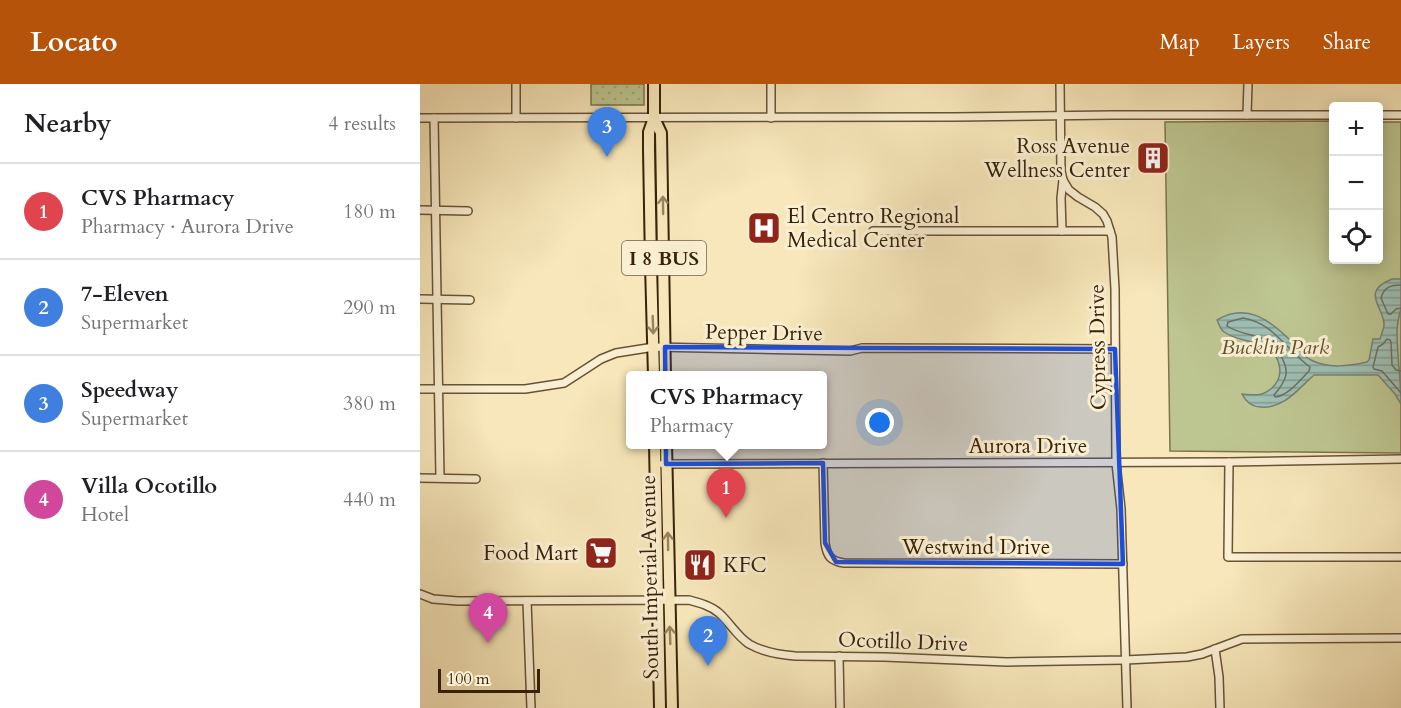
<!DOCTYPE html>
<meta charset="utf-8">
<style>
body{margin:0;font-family:Cardo,serif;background:#f2f2f2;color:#202124}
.controls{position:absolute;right:18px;top:18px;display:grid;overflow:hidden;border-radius:6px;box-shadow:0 3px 15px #0003}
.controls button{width:54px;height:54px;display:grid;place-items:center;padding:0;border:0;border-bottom:2px solid #e0e0e0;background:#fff;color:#202124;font:30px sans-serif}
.scale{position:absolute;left:18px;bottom:15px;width:102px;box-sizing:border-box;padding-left:6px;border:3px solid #392208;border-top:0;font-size:16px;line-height:21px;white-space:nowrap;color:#392208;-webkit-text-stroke:4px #faefd2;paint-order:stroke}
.you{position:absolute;left:460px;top:339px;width:21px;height:21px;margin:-15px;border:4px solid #fff;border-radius:50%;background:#1a73e8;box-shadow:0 0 0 9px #1a73e833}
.badge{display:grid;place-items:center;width:39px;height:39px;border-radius:50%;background:#b45309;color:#fff;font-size:20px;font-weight:700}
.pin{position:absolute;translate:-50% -50px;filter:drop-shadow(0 2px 3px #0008)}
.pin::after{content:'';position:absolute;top:32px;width:21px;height:18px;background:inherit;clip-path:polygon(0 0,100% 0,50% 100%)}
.popup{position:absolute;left:206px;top:287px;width:201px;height:78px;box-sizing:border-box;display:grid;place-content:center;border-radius:6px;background:#fff;filter:drop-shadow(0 2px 4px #0005);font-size:20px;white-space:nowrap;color:#757577}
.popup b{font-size:22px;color:#202124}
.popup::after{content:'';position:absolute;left:50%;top:100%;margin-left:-12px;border:12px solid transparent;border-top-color:#fff}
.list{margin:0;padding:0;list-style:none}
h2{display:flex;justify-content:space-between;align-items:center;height:78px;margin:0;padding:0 24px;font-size:26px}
h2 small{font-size:20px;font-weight:400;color:#757577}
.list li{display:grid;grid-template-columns:39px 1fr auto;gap:18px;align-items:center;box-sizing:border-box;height:96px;padding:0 24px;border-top:2px solid #e0e0e0}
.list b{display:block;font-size:22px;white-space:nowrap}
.list p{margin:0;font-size:20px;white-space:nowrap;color:#757577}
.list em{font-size:20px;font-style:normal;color:#757577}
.icon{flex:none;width:33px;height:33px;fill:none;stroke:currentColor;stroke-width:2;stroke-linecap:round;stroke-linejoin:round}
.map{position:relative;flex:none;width:981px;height:624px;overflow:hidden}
header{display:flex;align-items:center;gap:36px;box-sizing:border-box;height:84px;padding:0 30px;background:#b45309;color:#fff}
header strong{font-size:28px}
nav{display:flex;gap:33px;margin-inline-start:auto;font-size:21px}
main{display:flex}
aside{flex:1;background:#fff}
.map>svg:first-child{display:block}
.grass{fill:url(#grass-dots);stroke:#7b744c;stroke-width:1.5}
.park{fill:#bdc590;stroke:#7b744c;stroke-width:1.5}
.water{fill:url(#water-rules);stroke:#768070;stroke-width:1.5}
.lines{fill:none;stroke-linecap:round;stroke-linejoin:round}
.shore{stroke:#6c705e;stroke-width:1.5}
.minor-casing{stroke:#685334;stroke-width:10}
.highway-casing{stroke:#392208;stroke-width:14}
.minor{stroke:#faefd2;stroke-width:7}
.highway{stroke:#f7e7ba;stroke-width:10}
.oneway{stroke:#988461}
.marked{fill:#1d4ed8;fill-opacity:0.2;stroke:#1d4ed8;stroke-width:4.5;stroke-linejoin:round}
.labels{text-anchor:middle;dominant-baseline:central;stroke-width:6;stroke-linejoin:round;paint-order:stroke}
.shield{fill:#faefd2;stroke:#736045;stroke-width:1.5}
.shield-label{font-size:20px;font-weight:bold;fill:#392208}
.poi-label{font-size:21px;fill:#392208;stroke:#faefd2;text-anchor:end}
.street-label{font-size:21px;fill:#392208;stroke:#faefd2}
.park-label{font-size:21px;font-style:italic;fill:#615331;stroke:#faefd2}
</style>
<header>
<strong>Locato</strong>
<nav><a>Map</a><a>Layers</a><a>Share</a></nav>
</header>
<main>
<aside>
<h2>Nearby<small>4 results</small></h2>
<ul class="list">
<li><span class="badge" style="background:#e0444e">1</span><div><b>CVS Pharmacy</b><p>Pharmacy · Aurora Drive</p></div><em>180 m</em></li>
<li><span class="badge" style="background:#3f7fe0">2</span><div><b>7-Eleven</b><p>Supermarket</p></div><em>290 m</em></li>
<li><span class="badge" style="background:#3f7fe0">3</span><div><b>Speedway</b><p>Supermarket</p></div><em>380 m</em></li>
<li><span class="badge" style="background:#d1479c">4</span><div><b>Villa Ocotillo</b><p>Hotel</p></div><em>440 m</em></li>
</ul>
</aside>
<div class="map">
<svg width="981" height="624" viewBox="0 0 981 624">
<defs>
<pattern id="grass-dots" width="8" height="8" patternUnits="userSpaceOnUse" patternTransform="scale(1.5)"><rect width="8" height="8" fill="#bdc590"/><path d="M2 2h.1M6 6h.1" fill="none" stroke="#a3a97b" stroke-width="1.8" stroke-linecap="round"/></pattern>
<pattern id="water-rules" width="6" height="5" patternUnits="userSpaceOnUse" patternTransform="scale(1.5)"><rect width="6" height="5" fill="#9ebfb5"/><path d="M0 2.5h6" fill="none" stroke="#829b91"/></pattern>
</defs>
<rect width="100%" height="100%" fill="#f7e7ba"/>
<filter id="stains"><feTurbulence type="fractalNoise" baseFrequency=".00333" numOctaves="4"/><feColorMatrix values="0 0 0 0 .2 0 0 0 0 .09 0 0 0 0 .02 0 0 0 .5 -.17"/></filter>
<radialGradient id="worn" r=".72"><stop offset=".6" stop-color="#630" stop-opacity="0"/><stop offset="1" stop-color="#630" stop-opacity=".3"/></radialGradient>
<rect class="grass" x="171" y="0" width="53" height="21"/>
<path class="park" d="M913,37L914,176H958L959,38H981V369L750,367L745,38Z"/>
<path class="water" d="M972,195H981C981,204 981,216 981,224C979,233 977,239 977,248C977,272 981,296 981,320L975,310L958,291H894C878,305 864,325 841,323C832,323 826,318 822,310C835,311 841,313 852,304C866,291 860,269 843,262C831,256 815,256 804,248C800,245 799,240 797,236C826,218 850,236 871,257C877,264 883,272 891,276C908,285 929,282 947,278L949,276L953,255H960C961,251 964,245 964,241C965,224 939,208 972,195Z"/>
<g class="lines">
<g class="shore">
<path d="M981,201C971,201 964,203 961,214L968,230H971L976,225L981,224"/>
<path d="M823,234C854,239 867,267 890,283L889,287C880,296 868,312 855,313L854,311C867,296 871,287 859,269C856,264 852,259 846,256C833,250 819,250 807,242L808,238Z"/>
<path d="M981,287L976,286L972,281L971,258L970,256L967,255L963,260L958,263L953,283L954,285L962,287L981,309"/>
</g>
<defs>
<g id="minor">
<path d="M96,0V34"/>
<path d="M351,0V34"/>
<path d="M640,0L641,87L643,96L649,106L658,113L675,123L683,130L687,137L692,153L695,205L696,379L701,425L707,624"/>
<path d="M827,31L828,0"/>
<path d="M958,31H981"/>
<path d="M0,34L534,33L692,31H914"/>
<path d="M14,34L20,394"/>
<path d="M0,126L48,127"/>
<path d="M453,147H690"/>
<path d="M642,147L641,114L643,96"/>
<path d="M0,215L50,216"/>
<path d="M0,305H105L144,299L181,275L196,269L234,263L430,267L442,264L695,265"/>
<path d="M809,378L808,473H981"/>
<path d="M403,379L405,459C407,473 411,477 424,479L703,480"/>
<path d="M243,380L809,378L981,375"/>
<path d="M0,394L56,395"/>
<path d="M0,510L13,515L38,517L269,516C280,519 291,522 299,529C310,539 317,552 329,560C343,568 360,571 375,572L464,573L587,578L705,576L767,573L782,570L822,555L981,554"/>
<path d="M107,517L111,624"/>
<path d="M795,565L799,593L800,624"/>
<path d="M419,572L420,624"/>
</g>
<g id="highway">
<path d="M234,0V34L229,48V65L231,181L234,292"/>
<path d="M234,34L241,49L245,292"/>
<path d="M235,360L240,624"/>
<path d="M246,360L252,624"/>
</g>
</defs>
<use href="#minor" class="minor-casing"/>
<use href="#highway" class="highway-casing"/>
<use href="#minor" class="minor"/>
<use href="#highway" class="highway"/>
</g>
<defs><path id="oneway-shaft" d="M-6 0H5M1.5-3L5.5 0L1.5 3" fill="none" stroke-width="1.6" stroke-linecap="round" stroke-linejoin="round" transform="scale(1.5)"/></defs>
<g class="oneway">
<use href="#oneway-shaft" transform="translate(243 121) rotate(-91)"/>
<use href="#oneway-shaft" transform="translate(233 241) rotate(88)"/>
<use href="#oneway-shaft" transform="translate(248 457) rotate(-91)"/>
<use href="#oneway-shaft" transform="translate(250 551) rotate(-92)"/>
</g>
<path class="marked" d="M245,263L695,265L703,480L416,478L405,459L403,379L246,380Z"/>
<defs>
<symbol id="building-square" viewBox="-11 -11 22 22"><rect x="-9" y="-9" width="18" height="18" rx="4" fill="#8f2418" stroke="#faefd2"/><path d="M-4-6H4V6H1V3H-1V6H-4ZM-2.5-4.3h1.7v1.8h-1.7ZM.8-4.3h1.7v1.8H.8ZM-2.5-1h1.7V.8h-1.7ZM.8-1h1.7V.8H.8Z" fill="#fff"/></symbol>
<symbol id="hospital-square" viewBox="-11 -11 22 22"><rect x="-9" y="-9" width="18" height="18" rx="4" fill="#8f2418" stroke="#faefd2"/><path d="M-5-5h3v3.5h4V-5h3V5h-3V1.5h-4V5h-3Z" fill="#fff"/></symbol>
<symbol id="supermarket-square" viewBox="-11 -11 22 22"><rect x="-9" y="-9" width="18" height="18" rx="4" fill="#8f2418" stroke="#faefd2"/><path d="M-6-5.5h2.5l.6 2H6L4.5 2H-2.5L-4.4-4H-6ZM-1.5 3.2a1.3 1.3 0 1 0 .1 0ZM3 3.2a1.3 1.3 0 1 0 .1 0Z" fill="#fff"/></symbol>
<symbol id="restaurant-square" viewBox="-11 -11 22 22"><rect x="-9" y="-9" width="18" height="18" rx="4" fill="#8f2418" stroke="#faefd2"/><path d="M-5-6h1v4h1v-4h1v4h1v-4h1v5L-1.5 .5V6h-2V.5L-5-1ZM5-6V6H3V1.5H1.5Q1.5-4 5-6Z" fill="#fff"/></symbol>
</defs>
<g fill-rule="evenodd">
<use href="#building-square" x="714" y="55" width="38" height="38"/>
<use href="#hospital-square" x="325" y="125" width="38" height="38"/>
<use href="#supermarket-square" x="162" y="450" width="38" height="38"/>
<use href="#restaurant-square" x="261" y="462" width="38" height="38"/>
</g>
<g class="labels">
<rect class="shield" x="202" y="157" width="84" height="34" rx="4.5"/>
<g class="shield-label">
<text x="244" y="174">I 8 BUS</text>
</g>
<g class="poi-label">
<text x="710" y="62">Ross Avenue<tspan x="710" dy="24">Wellness Center</tspan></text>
<text x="367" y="132" text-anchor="start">El Centro Regional<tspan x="367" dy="24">Medical Center</tspan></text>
<text x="158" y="469">Food Mart</text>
<text x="303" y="481" text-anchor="start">KFC</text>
</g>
<g class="street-label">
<text transform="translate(344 249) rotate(1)">Pepper Drive</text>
<text transform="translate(678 263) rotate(-91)">Cypress Drive</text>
<text x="608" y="362">Aurora Drive</text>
<text x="556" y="463">Westwind Drive</text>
<text transform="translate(230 493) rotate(-91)">South Imperial Avenue</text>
<text transform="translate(483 558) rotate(2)">Ocotillo Drive</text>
</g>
<g class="park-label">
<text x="855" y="263">Bucklin Park</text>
</g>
</g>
<rect width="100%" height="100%" filter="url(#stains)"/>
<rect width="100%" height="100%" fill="url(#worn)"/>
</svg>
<div class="controls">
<button>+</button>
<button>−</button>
<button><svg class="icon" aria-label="locate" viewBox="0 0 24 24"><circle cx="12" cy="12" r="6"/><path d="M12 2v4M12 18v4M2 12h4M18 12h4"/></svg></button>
</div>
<div class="scale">100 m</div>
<div class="you"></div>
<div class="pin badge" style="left:306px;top:434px;background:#e0444e">1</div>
<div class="popup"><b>CVS Pharmacy</b>Pharmacy</div>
<div class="pin badge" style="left:288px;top:582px;background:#3f7fe0">2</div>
<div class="pin badge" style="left:187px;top:73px;background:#3f7fe0">3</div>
<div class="pin badge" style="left:68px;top:559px;background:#d1479c">4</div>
</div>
</main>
